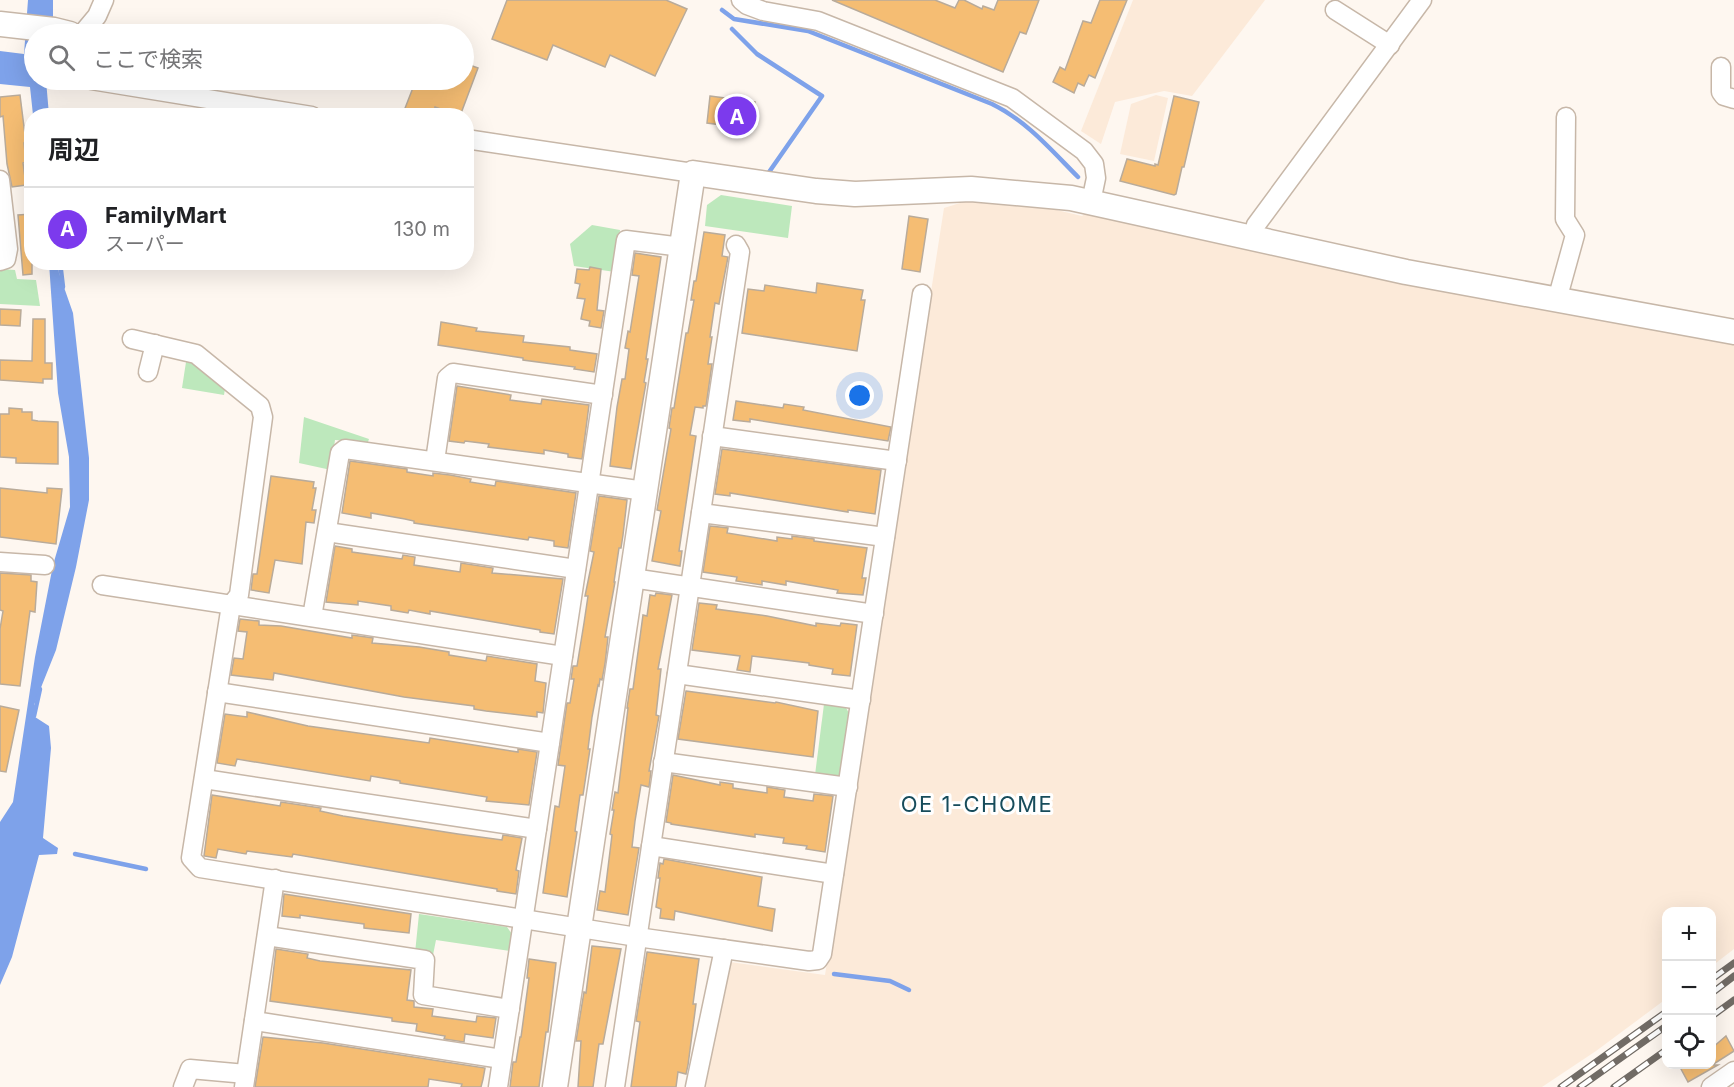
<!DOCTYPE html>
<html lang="ja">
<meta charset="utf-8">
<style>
body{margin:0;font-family:Inter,"Noto Sans JP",sans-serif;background:#f2f2f2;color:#202124}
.controls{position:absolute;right:18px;bottom:18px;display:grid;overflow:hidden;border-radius:12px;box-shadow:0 6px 24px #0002}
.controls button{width:54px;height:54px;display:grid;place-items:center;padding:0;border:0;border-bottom:2px solid #e0e0e0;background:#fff;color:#202124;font:30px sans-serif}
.you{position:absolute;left:860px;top:396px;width:21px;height:21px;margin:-15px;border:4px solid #fff;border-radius:50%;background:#1a73e8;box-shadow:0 0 0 9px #1a73e833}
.badge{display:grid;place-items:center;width:39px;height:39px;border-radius:50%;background:#7c3aed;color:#fff;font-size:20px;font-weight:700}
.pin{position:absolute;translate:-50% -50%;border:3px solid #fff;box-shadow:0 2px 6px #0006}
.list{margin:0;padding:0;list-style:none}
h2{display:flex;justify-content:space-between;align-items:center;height:78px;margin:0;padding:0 24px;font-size:26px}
h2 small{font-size:20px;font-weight:400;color:#757577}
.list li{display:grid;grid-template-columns:39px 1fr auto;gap:18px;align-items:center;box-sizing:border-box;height:84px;padding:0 24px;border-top:2px solid #e0e0e0}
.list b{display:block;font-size:22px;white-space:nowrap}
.list p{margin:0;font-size:20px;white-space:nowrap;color:#757577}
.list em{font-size:20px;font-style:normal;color:#757577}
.icon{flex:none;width:33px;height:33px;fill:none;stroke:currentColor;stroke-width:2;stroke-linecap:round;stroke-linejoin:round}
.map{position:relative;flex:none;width:1734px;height:1087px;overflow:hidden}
.search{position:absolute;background:#fff;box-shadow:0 6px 24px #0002;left:24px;top:24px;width:450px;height:66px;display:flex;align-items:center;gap:15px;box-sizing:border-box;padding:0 21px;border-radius:33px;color:#757577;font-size:22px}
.panel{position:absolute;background:#fff;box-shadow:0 6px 24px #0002;left:24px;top:108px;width:450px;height:162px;border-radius:24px}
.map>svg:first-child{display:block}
.built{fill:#fcead9}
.green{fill:#bde8bc}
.water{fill:#7ea2ea}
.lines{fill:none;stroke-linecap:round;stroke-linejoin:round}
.stream{stroke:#7ea2ea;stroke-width:4.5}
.building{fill:#f5bd73;stroke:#b9ab9a;stroke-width:1.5}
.minor-casing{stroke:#c7b7a8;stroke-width:21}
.tertiary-casing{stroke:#c7b7a8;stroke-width:27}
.minor{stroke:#fff;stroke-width:18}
.tertiary{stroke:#fff;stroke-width:24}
.rail-casing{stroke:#716b65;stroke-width:7}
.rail{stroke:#fff;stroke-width:4.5;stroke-dasharray:14;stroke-linecap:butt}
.labels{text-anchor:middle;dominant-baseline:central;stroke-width:6;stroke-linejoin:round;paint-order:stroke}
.neighbourhood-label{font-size:22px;letter-spacing:1.5px;fill:#174c5b;stroke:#fff}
</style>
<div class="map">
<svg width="1734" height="1087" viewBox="0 0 1734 1087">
<rect width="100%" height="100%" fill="#fef7f0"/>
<g class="built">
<path d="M1133,0H1265L1192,96L1164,91L1115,102L1101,144L1081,131Z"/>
<path d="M1156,95L1168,98L1154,161L1120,154L1131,104Z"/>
<path d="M976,198L1044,207L1082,216L1090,210L1734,338V949L1712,966V912H1666V999L1596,1051L1542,1087H703L730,962L825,975L944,208Z"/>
</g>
<g class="green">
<path d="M721,195L792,206L788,238L705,226L707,205Z"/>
<path d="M592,225L620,230L615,272L574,266L570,244Z"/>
<path d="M0,269L15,270L17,279L36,280L40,306L0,304Z"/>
<path d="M186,362L193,363L225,389L224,395L182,388Z"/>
<path d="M304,417L369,439L368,442L335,440L331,470L299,463Z"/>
<path d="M824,704L845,706L850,715L843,773L835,778L815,775Z"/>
<path d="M419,914L507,927L512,934L510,951L436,940L433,955L415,953Z"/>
</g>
<g class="water">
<path d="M28,0H53V34H34V80H46L49,115H33L30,87L0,84V51L24,54Z"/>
<path d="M49,263H58L59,273L73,313L89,458V500L76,567L56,650L34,705L35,717L49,726L51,748L43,838L58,848L57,854L39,855L12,957L0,985V822L13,802L35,657L53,565L70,507L69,457L58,393Z"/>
</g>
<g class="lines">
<g class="stream">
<path d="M722,10L734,19L808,31L992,104C1027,121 1052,151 1078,177"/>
<path d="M732,29L757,54L822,96L767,175"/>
<path d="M60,262L63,287"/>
<path d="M34,716L40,689"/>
<path d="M75,854L146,869"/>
<path d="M834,974L890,981L909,990"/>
</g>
</g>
<g class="building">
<path d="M507,0H666L687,9L655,76L610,55L605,67L553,45L547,60L492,39Z"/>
<path d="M832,0H935L955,8L959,0H964L982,9L983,6L994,10L998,0H1039L1026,34L1020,32L1003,72Z"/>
<path d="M1100,0H1127L1095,78L1089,75L1084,86L1078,83L1074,93L1053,82L1060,67L1065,70L1083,21L1091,23Z"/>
<path d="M464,63L478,68L460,116L435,107L432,116H402L416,80H464Z"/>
<path d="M20,95L26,143H24L26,162L23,163L26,185L12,187L7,164L3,116L0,117V97Z"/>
<path d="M710,96L755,102L752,129L707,123Z"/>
<path d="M1174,96L1199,102L1184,167H1182L1176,194L1174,195L1120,181L1127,159L1155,166V164L1158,165Z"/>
<path d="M32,214V274L23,275L18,215Z"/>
<path d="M909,216L928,219L920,272L902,269Z"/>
<path d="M704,232L725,235L722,256L728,257L719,304L715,303L710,337H712L708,364H712L706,406H703V408L695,407L690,435L696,436L679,551H682L680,566L652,561L661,511L657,510L671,429L669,428L672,408H674L686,333H688L694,300H691L694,281H696Z"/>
<path d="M635,253L661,257L646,359H648L644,382L646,383L631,469L610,466L617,407L622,379H625L629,349L625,348L628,331L630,332L639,276L632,275Z"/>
<path d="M590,267L601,269L597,310L604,311L601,328L589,326L590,321L581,319L585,299L577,298L580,284L575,283L577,269L589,270Z"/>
<path d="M817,283L863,290L861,300H865L857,351L742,333L748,289L764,291L765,285L816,293Z"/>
<path d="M0,309L21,310L20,326L0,325Z"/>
<path d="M33,319H45V363H52V379H43V383L0,380V360L32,361Z"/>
<path d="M441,322L477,328L476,331L524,336L523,342L570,347V350L597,354L594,372L574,369L575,367L523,360V358L438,345Z"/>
<path d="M457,386L511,395L510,400L541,404L542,399L589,405L582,459L568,457V454L544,450V454L488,447L489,444L465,441L464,443L449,441Z"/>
<path d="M736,401L783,408L784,404L804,407L803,410L891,427L888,441L750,419V422L733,420Z"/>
<path d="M9,408L22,409V412H32V420L38,421L58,422V464L16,463V458L0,457V414H9Z"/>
<path d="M722,449L881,470L875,514L848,510V512L730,493V496L715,494Z"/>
<path d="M350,461L407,469V472L433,476V473L450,475L471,479L470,482L495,486L496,481L576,493L568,548L554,546V541L529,537L528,540L414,523V521L405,519L371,513V518L342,513Z"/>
<path d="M271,476L314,482L313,488H316L312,510H316L314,523L306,522L302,564L275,560L269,593L251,590L253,574H257Z"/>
<path d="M0,488L47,493V488L62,489L56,544L0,537Z"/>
<path d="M599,496L627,500L623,535L621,548H619L614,582H615L605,637H608L605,664L602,680L600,679L599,686L598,685L592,717L588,749H590L583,795H580L575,831L577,832L567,897L543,893L555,806L559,807L565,766L558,765L567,703H570L574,679H571L573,666H577L584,623L588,596H585L594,552L590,551Z"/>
<path d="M710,526L728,528L727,533L777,541V537L792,539V536L814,539V541L867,548L862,578H866L863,595L837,593L838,590L786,581V585L762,581V585L736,581L737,577L703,572Z"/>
<path d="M335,546L352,549V552L402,559L403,555L415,557L414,565L460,572L461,563L493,568L492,573L563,579L554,634L540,632V630L430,611V614L409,610L408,613L391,610V606L358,601V605L326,602Z"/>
<path d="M0,573L31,575V581L37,582L35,612L30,611L20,686L0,684V629L3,611L0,610Z"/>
<path d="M656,593L672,595L658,669H661L656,715L659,716L649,771H651L649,787L641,785L635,821L632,847L639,848L628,915L597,910L600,891L605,892L612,835L610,834L614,810H612L615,792L618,793L628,708H627L630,689H633L643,615L647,616L650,595L655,596Z"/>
<path d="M699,603L717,605L716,609L767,616L816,626V623L840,626L841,623L857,625L850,676L832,674L833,669L809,665V663L752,656L750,672L737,670L740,656L692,650Z"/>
<path d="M240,619L259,621V625L281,626L352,638V635L373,638L372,643L419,647L449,652V655L486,661L487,656L537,664L535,681L546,683L543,713L537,712V717L486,711L474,709V706L404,697L274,673L273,680L231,675L234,658L243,659L247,632L238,631Z"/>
<path d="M686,691L775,703L776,702L818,711L813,757L678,739Z"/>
<path d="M0,706L19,710L6,772L0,771Z"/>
<path d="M247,712L308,726L429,743L430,738L518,752V749L537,752L529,805L486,801L487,797L400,783V781L371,776L370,781L237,759L235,766L217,763L225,714L247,717Z"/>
<path d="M673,775L720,785V782L733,784V788L767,793V787L785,790L784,797L813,801L814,794L833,796L825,852L806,849L807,846L783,843L784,838L755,834V837L671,824V823L666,822Z"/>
<path d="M212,795L280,806L281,802L321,808L320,811L343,816L458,834L502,840L503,835L522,838L516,870L519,871L516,894L497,891V889L293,854L292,857L247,851L246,854L218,849L216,858L204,856Z"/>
<path d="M664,859L762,877L758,906L775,909L772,931L675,911L674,920L660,918L661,909L656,907L660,878H658L660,863L663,864Z"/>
<path d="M284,894L411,914L409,933L364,928V924L327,919L300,915V918L282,916Z"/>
<path d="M592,946L621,949L603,1044H599L593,1087H578L581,1041H576L584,992L586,993Z"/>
<path d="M276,949L308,954L307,958L320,961L411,970L407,1000L414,1001V1007L433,1009L432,1016L476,1022L477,1016L496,1018L493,1038L465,1034L464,1042L444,1039L445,1036L416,1031L417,1024L392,1021V1018L270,1001Z"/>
<path d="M647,952L699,959L693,1004H696L688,1065L686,1074L678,1072L676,1087H631L640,1022L636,1021Z"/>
<path d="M529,959L556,963L548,1032H546L539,1087H510L513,1062H516L520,1037H521L529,978H527Z"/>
<path d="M1726,1036L1734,1051L1712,1065H1718L1688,1082L1681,1069L1687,1065H1712V1048Z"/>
<path d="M263,1037L323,1043L485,1068L483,1079L481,1087H461L462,1084L429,1079L428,1087H255Z"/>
</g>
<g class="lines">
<defs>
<g id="minor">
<path d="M741,0L747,5L763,11L818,21L1012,98L1084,151L1094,164L1096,178L1091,202"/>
<path d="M1335,10L1390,45"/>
<path d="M82,34L97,16L104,0"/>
<path d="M1721,67V92L1724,96L1734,99"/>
<path d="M91,80L312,116"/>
<path d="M466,139L693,173"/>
<path d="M0,180L8,249L6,259L0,261"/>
<path d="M1252,239L1256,225L1422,0"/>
<path d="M1557,300L1575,235L1565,219L1566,117"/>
<path d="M132,339L196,354L260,406L263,417L239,595L231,605L191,858L200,868L637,937L809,961L818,960L822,954L922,294"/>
<path d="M148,372L155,344"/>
<path d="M712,436L897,461"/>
<path d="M435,461L447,378L453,373L603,395"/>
<path d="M701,513L885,537"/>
<path d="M327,532L576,569"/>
<path d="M0,562L45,565"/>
<path d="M632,578L874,614"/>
<path d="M102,585L563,656"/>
<path d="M312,617L340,453L345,449L645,491"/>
<path d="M677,674L861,700"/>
<path d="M217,692L550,743"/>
<path d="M663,762L848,787"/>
<path d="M204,779L537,829"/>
<path d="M651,846L834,874"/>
<path d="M267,936L425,960L423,995L510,1009"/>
<path d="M254,1021L502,1059"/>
<path d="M183,1087L190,1069L246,1074"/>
<path d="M244,1087L275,879"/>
<path d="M498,1087L626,240L682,247"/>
<path d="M615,1087L740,252L736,245"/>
<path d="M695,1087L724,949"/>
<path d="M1711,1087L1734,1071"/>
</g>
<g id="tertiary">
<path d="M0,24L54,30L70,34"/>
<path d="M555,1087L693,173L816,191L855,194L971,189L1071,198L1406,272L1734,332"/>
</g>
</defs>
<use href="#minor" class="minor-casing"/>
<use href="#tertiary" class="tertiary-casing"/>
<use href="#minor" class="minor"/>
<use href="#tertiary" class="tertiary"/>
<defs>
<g id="rail">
<path d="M1712,979L1734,963"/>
<path d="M1712,993L1734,976"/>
<path d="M1712,1016L1734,1000"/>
<path d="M1561,1087L1666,1012"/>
<path d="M1580,1087L1666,1026"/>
<path d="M1614,1087L1666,1050"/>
</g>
</defs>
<use href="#rail" class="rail-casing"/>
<use href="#rail" class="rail"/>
</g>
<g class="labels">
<g class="neighbourhood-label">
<text x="977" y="804">OE 1-CHOME</text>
</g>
</g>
</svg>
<div class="controls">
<button>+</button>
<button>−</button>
<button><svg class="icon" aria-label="locate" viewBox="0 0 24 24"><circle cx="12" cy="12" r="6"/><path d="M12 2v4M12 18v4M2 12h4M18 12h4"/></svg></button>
</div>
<div class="you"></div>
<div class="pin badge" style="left:737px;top:116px">A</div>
<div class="search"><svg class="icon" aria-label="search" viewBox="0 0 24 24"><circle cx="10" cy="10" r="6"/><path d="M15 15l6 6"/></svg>ここで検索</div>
<section class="panel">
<h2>周辺<small></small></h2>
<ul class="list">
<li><span class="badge">A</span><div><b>FamilyMart</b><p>スーパー</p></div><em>130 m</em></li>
</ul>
</section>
</div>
